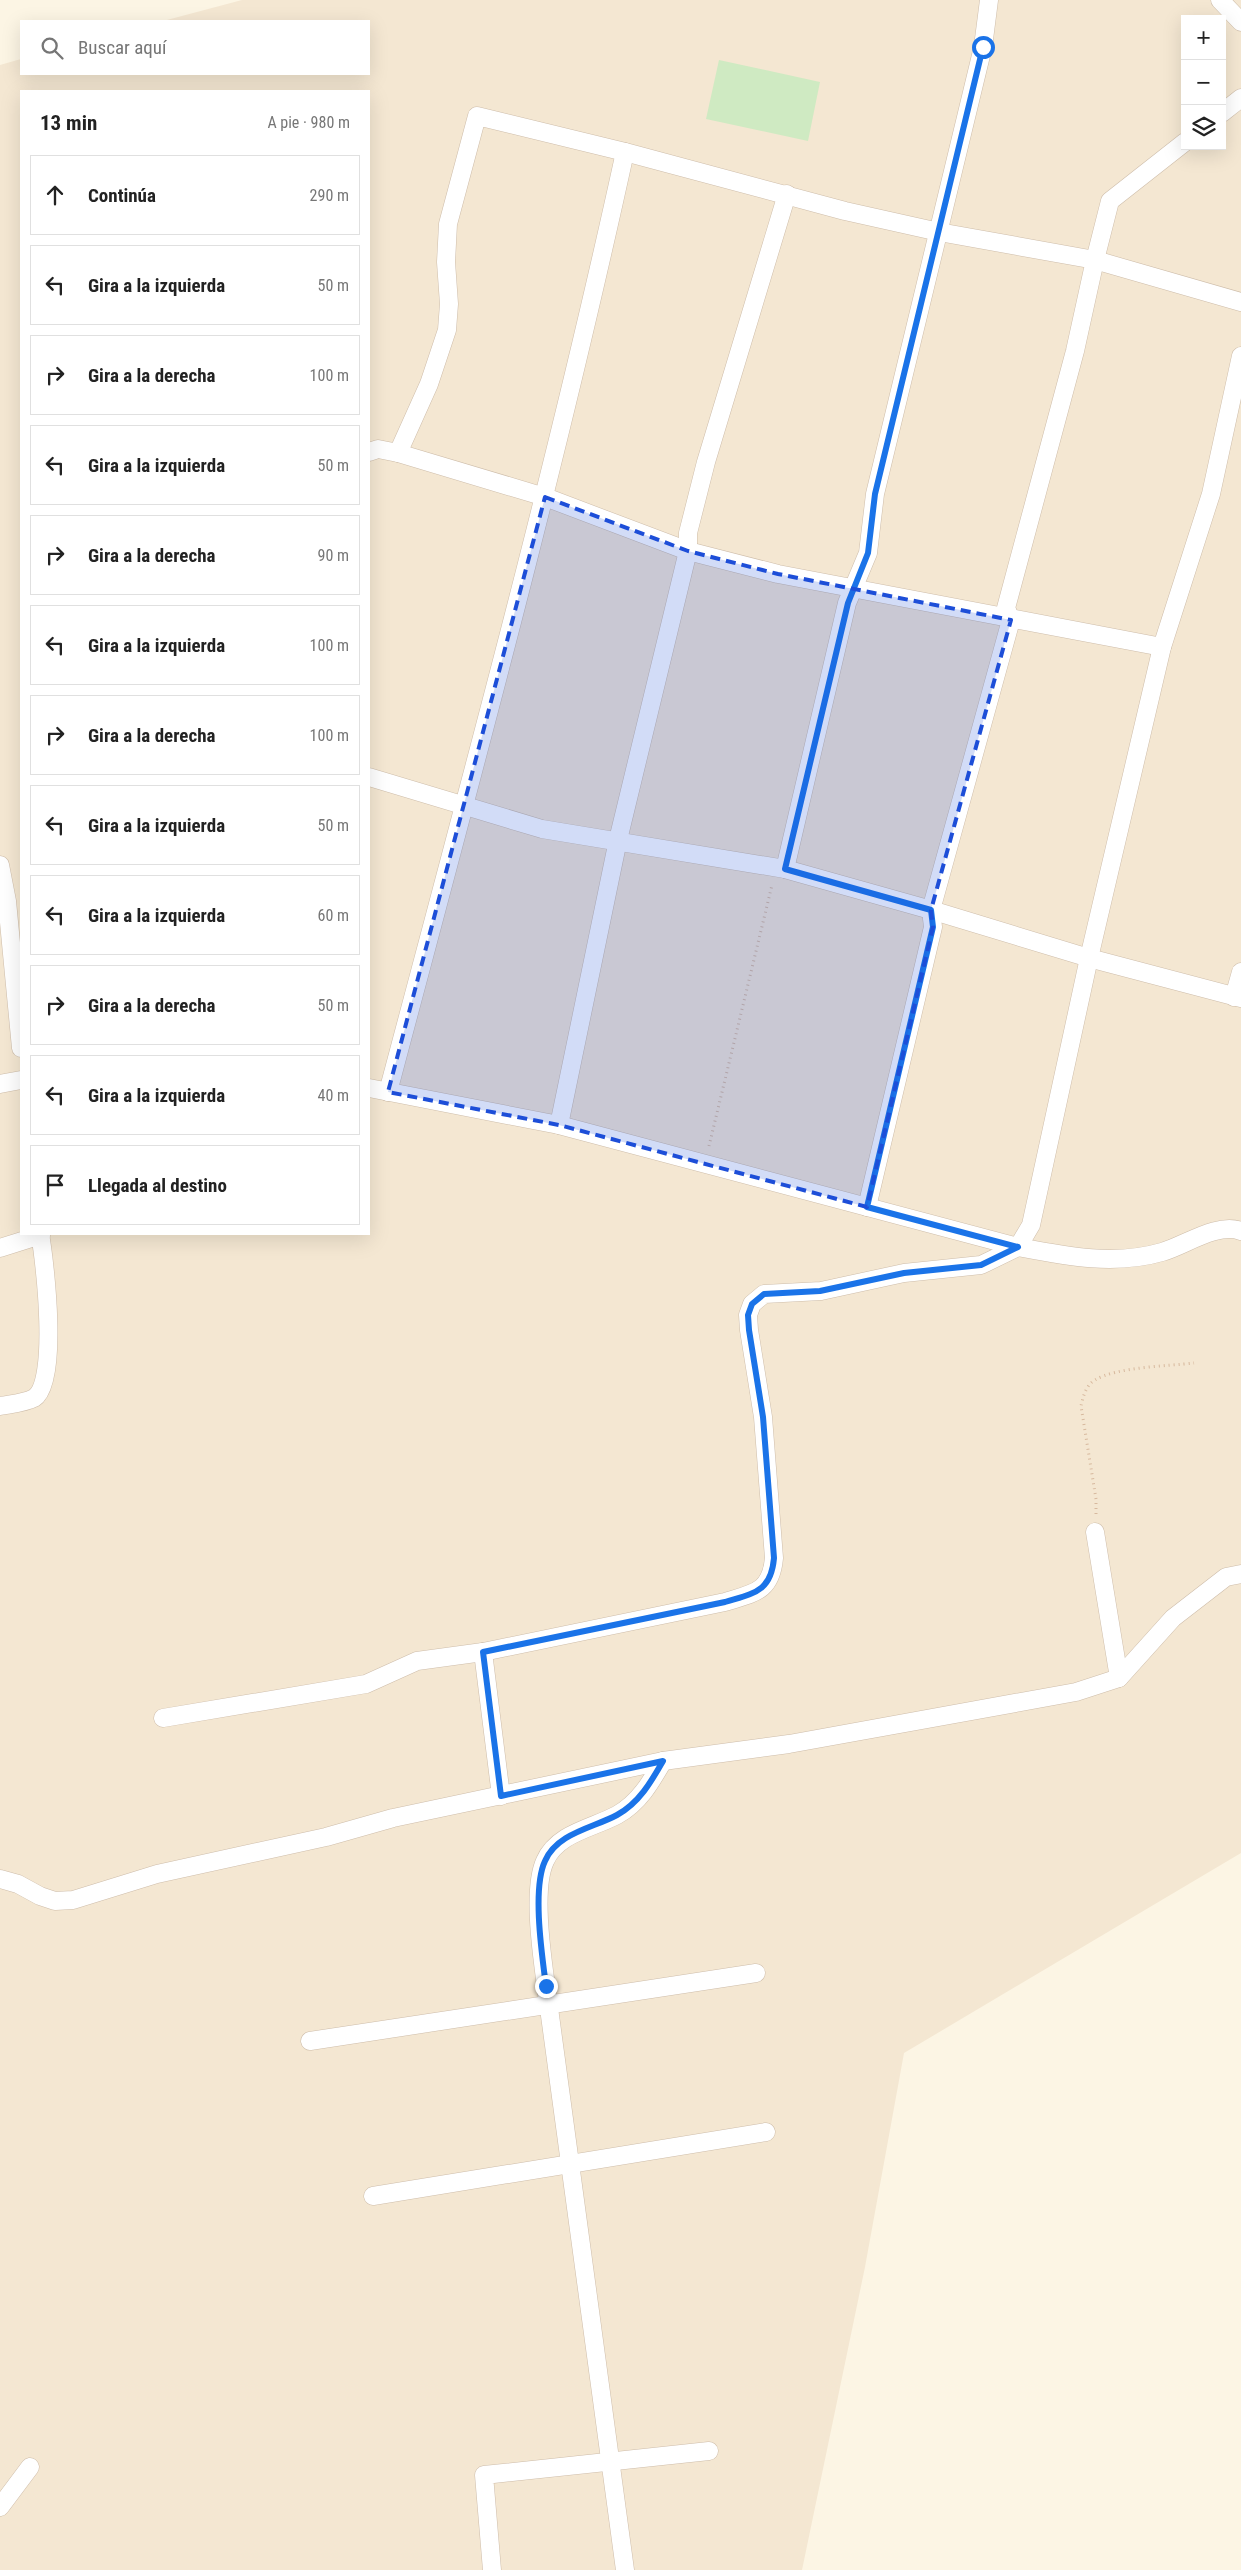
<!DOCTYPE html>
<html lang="es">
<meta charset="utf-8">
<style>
body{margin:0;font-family:"Roboto Condensed",sans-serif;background:#f2f2f2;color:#222}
.controls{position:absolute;right:15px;top:15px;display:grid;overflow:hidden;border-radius:0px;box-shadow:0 5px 20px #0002}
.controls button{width:45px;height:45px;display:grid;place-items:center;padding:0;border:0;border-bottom:1px solid #e0e0e0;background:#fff;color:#222;font:25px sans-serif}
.stop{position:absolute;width:15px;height:15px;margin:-11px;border:4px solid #1a73e8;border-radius:50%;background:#fff}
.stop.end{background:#1a73e8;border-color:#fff;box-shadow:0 1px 5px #0008}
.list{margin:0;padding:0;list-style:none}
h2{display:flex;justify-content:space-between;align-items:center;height:65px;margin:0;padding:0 20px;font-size:21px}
h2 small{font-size:16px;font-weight:400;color:#767676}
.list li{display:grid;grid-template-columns:32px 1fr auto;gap:15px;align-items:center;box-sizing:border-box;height:80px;margin:0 10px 10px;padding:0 10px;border:1px solid #e0e0e0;border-radius:0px}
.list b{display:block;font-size:19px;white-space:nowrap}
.list em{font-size:16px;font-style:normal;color:#767676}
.icon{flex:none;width:28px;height:28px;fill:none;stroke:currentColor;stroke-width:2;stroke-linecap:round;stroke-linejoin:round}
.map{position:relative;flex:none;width:1241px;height:2570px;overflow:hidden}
.search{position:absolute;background:#fff;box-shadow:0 5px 20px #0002;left:20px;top:20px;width:350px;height:55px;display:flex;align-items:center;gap:12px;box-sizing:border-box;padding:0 18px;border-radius:0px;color:#767676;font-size:19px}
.panel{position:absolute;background:#fff;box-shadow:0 5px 20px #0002;left:20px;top:90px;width:350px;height:1145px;border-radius:0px}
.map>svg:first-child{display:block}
.residential{fill:#f4e7d2;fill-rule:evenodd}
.green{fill:#cfeac2}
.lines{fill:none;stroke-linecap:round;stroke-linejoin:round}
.minor-casing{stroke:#cebdaa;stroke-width:19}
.path{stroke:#d7b99e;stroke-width:3;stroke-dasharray:1 4;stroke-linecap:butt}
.minor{stroke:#fff;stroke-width:18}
.route{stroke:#1a73e8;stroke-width:6}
.marked{fill:#1d4ed8;fill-opacity:0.2;stroke:#1d4ed8;stroke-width:4;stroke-dasharray:10 6;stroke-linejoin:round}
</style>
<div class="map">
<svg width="1241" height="2570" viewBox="0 0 1241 2570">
<rect width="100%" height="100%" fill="#fcf5e4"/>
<path class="residential" d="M242,0H1241V1853L904,2053L865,2267L802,2570H0V65L21,59V74H369V21H163ZM1185,19H1222V146H1185ZM21,91H369V1234H21Z"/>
<path class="green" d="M719,60L820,82L808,141L706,119Z"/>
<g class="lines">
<defs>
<g id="minor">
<path d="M1220,0L1241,22"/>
<path d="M1222,113L1241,98"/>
<path d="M1185,142L1110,201L1095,260L1241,302"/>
<path d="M369,452L378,449L398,453L429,384L447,330L449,304L446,262L448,224L477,116L625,152L845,211L939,232L1095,260L1075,351L1006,608L1011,620L931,910L933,927L867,1207"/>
<path d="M398,453L545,497L688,551L778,574L1162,647"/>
<path d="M369,777L542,829L785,869L931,910L1089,958L1241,998"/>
<path d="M0,865L7,901L21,1048"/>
<path d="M785,869L847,603L868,553L875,494L983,47L989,0"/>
<path d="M1234,997L1241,972"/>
<path d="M0,1084L21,1080"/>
<path d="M369,1088L559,1125L1018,1247C1065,1256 1114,1266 1162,1252C1184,1246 1217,1222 1241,1231"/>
<path d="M388,1092C471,779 556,468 625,152"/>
<path d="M559,1125L618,840L688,551V533L706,462L787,194"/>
<path d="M0,1248L41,1235"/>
<path d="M0,1406C10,1404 25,1403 34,1398C59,1383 45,1262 40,1234"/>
<path d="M1095,1532L1119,1678"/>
<path d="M483,1652L501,1796"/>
<path d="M163,1718L366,1684L417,1661L483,1652L725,1602C754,1593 771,1592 774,1558L763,1417L749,1330L748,1315L752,1304L764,1294L821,1291L904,1273L981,1265L1018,1247L1031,1225L1089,958L1162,647L1211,494L1241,356"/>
<path d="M0,1879L18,1884L40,1896L55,1901L73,1900L157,1874L326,1837L393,1818L663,1761L789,1744L1076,1692L1119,1678L1173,1618L1226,1577L1241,1574"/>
<path d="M310,2041L756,1973"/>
<path d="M373,2196L766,2132"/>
<path d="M0,2507L30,2467"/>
<path d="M492,2570L484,2475L709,2451"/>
<path d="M625,2570L546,1986C542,1956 532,1889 545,1861C557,1833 593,1828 617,1815C639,1803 651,1782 663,1761"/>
</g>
</defs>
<use href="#minor" class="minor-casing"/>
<g class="path">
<path d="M709,1146L772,885"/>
<path d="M1096,1514V1499L1081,1406C1083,1397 1086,1385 1095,1380C1116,1367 1169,1366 1194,1363"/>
</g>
<use href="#minor" class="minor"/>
</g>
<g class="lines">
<path class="route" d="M546,1986C542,1955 532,1889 545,1861C557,1833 593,1828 617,1815C639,1803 651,1782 663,1761L501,1796L483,1652L725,1602C754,1593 771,1592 774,1558L763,1417L749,1330L748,1315L752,1304L764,1294L820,1291L904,1273L981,1265L1018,1247L867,1207L933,927L931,910L785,869L848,603L868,553L875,494L983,47"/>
</g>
<path class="marked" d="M545,497L688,551L778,574L1011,620L931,910L933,927L867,1207L559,1125L388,1092Z"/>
</svg>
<div class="controls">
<button>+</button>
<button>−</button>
<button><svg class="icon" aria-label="layers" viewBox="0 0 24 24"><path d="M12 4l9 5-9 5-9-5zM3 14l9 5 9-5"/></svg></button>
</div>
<div class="stop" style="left:983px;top:47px"></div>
<div class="stop end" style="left:546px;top:1986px"></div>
<div class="search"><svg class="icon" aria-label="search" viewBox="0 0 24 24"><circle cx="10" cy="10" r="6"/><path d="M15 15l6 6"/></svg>Buscar aquí</div>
<section class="panel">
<h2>13 min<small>A pie · 980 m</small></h2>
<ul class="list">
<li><svg class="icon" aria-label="ahead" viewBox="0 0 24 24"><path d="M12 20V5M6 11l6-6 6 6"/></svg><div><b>Continúa</b></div><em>290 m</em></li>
<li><svg class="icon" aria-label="left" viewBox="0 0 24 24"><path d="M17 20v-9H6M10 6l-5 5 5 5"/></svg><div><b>Gira a la izquierda</b></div><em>50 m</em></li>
<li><svg class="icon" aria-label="right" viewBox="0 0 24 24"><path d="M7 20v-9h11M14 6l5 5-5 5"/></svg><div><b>Gira a la derecha</b></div><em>100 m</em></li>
<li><svg class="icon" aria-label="left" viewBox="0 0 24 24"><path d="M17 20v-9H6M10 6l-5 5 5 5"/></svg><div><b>Gira a la izquierda</b></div><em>50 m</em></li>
<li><svg class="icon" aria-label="right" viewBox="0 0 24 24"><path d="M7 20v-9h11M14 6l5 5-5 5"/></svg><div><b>Gira a la derecha</b></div><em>90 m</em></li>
<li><svg class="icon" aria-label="left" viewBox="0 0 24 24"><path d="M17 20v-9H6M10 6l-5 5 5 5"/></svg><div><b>Gira a la izquierda</b></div><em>100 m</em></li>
<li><svg class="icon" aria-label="right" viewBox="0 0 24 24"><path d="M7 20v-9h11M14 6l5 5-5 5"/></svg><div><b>Gira a la derecha</b></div><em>100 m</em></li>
<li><svg class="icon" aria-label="left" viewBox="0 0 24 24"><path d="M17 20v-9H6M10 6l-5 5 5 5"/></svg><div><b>Gira a la izquierda</b></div><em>50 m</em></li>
<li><svg class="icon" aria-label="left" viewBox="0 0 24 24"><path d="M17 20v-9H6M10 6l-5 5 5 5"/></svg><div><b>Gira a la izquierda</b></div><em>60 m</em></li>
<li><svg class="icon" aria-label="right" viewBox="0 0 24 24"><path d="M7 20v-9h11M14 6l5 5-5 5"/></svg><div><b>Gira a la derecha</b></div><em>50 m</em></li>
<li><svg class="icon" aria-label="left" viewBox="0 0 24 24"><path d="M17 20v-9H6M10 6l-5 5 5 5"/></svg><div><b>Gira a la izquierda</b></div><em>40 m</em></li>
<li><svg class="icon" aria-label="arrive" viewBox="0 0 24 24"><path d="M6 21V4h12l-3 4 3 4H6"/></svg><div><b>Llegada al destino</b></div></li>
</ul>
</section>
</div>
